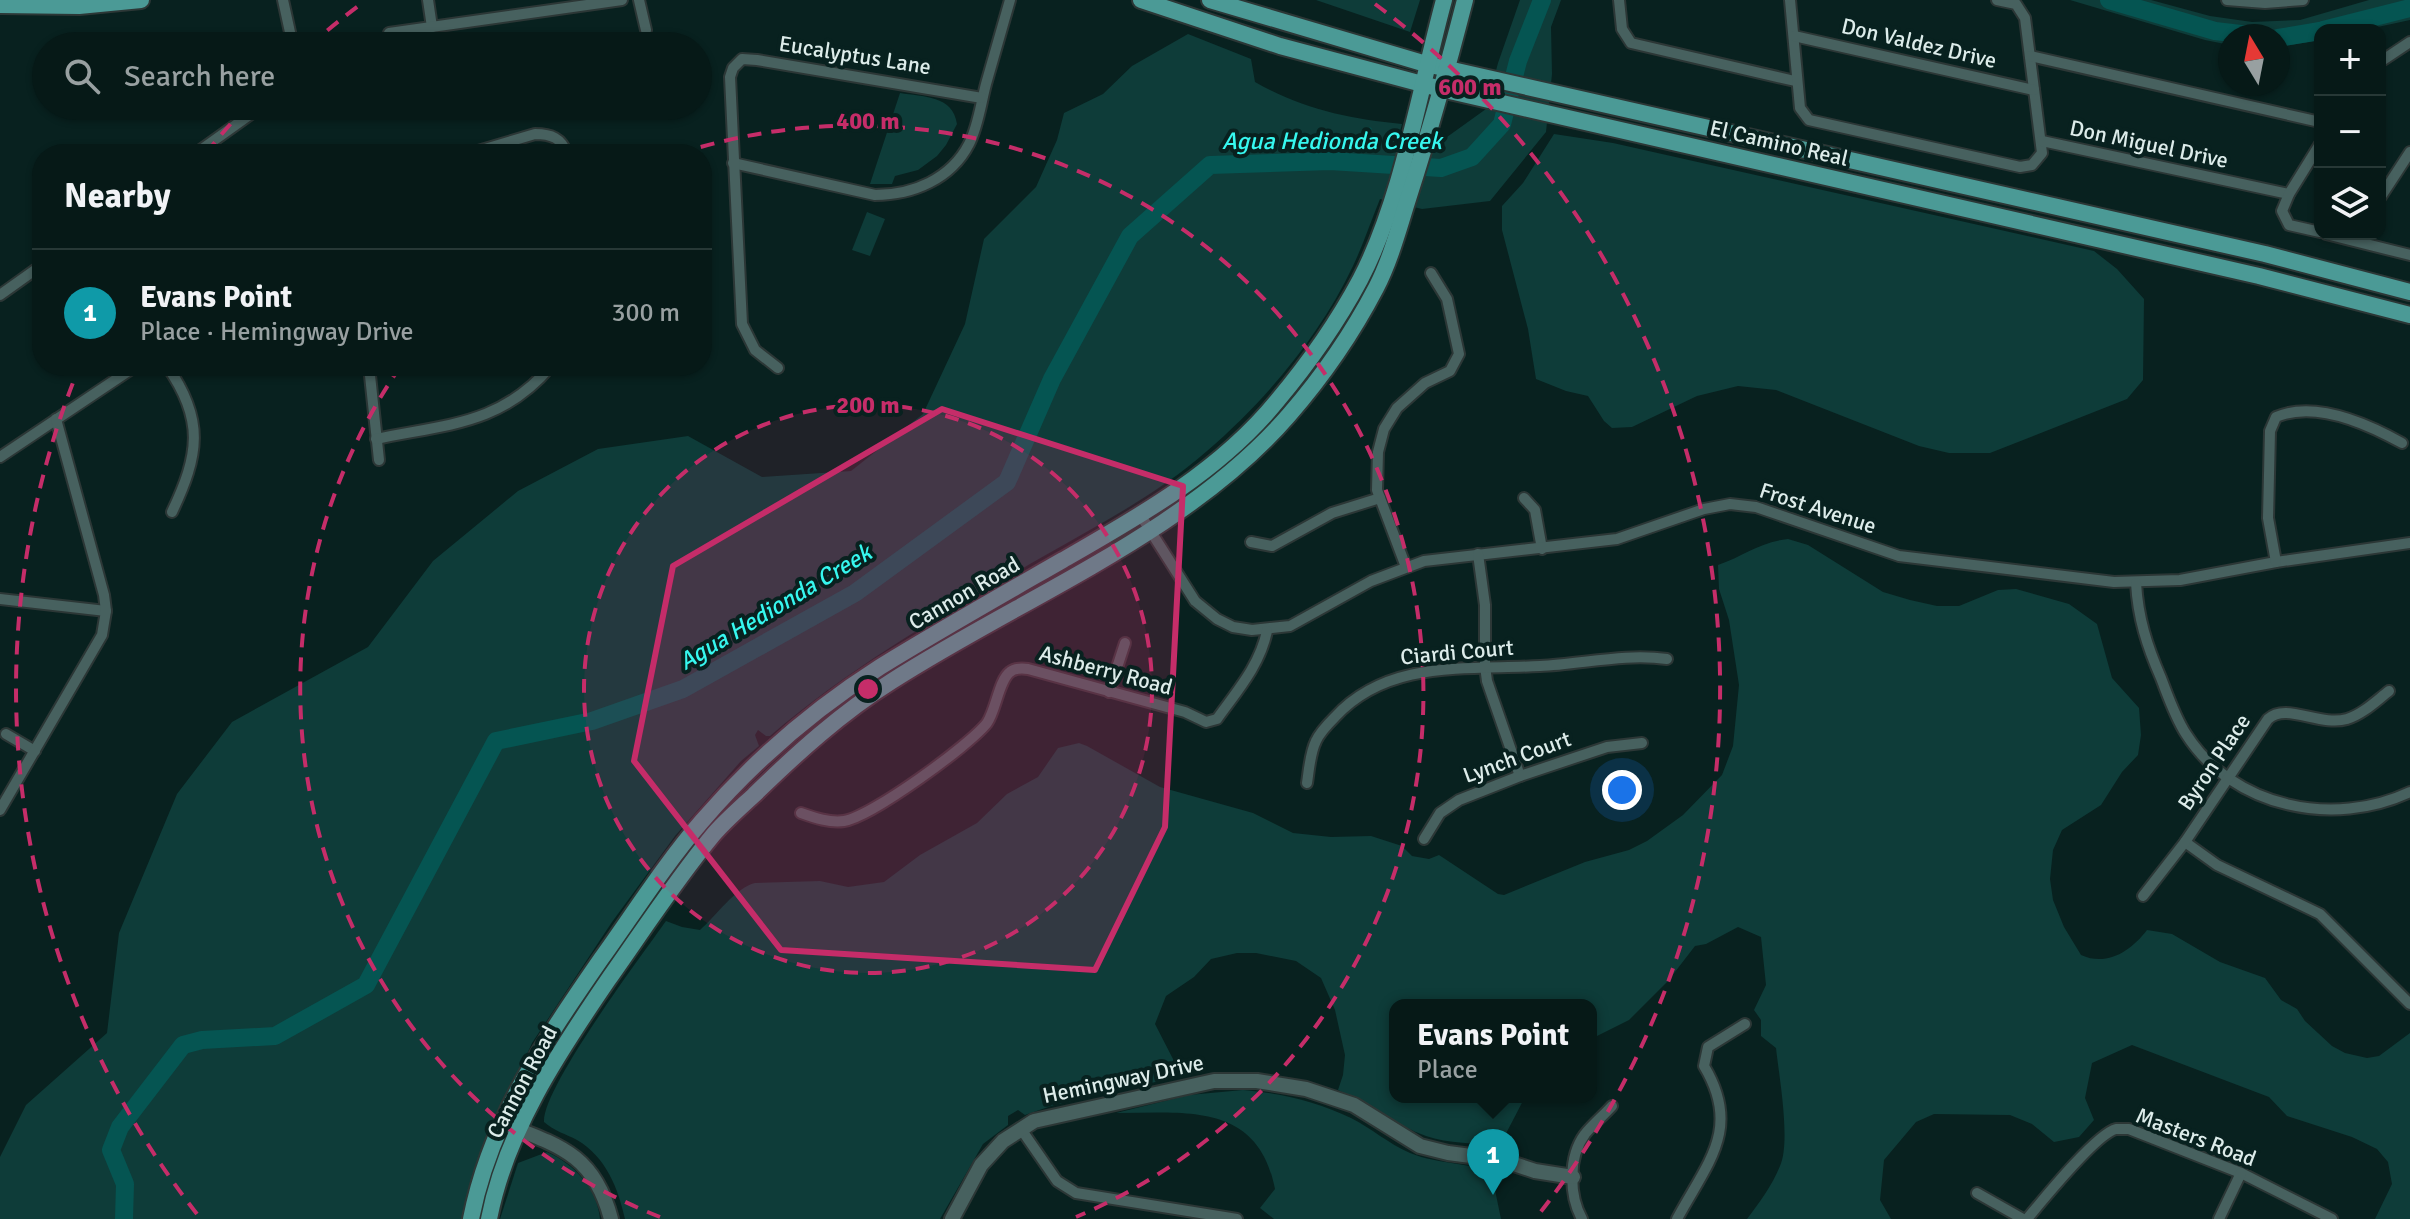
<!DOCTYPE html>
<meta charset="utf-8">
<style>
body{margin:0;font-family:Signika,sans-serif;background:#142624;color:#f1f3f6}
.controls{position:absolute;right:24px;top:24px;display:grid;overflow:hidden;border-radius:16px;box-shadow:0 2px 6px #0004}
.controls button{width:72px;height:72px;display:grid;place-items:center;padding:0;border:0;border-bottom:2px solid #273836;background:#061917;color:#f1f3f6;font:40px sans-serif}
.compass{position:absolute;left:2218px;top:24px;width:72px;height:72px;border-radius:50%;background:#061917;box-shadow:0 2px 6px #0004;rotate:350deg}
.you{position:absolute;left:1622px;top:790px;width:28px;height:28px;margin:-20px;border:6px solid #fff;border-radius:50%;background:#1a73e8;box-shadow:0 0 0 12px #1a73e833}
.badge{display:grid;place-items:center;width:52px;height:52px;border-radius:50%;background:#ea580c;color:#fff;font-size:26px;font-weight:700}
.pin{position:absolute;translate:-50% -66px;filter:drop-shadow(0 2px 4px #0008)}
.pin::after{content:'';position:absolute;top:42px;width:28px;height:24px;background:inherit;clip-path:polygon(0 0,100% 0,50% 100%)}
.popup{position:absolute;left:1389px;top:999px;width:208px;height:104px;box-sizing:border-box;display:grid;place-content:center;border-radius:16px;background:#061917;filter:drop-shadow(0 2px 6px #0005);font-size:26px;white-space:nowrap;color:#98a0a1}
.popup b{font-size:30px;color:#f1f3f6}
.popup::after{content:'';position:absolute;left:50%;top:100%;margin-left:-16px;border:16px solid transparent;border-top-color:#061917}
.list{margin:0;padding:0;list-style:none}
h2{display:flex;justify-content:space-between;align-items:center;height:104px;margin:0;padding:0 32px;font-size:34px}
h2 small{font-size:26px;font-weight:400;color:#98a0a1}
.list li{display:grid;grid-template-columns:52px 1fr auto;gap:24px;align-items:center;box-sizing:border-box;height:128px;padding:0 32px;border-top:2px solid #273836}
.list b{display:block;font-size:30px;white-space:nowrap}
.list p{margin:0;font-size:26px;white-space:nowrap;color:#98a0a1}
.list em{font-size:26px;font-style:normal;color:#98a0a1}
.icon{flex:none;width:44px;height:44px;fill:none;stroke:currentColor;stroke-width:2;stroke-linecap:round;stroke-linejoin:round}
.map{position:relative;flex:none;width:2410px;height:1219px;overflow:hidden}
.search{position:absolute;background:#061917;box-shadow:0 2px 6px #0004;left:32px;top:32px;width:680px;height:88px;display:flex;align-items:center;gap:20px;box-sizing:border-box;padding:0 28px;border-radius:44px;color:#98a0a1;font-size:30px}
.panel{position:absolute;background:#061917;box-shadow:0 2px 6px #0004;left:32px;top:144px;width:680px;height:232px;border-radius:32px}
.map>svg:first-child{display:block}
.green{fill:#0e3c39}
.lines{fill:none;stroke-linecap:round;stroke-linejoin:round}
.stream{stroke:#055552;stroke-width:3}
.river{stroke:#055552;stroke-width:18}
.street-casing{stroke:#2c3736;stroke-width:14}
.secondary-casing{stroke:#2c3736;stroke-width:18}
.primary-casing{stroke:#2c3736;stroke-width:20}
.street{stroke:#47615f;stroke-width:10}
.secondary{stroke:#47615f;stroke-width:14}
.primary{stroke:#4b9a96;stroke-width:16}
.marked{fill:#c52d69;fill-opacity:0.2;stroke:#c52d69;stroke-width:6;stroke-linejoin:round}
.ring{fill:none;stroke:#c52d69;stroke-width:4;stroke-dasharray:14 10}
.labels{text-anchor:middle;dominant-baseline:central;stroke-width:8;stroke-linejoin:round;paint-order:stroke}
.street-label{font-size:22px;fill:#ddecea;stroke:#08211f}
.water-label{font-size:24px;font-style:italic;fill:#36f7ef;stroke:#08211f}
.centre{fill:#c52d69;stroke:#08211f;stroke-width:4}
.ring-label{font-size:24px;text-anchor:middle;font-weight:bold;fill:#c52d69;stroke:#08211f;stroke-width:8;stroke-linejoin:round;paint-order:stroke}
</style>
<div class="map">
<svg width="2410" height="1219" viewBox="0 0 2410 1219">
<rect width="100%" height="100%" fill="#08211f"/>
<g class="green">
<path d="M1316,0H1420L1410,32Z"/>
<path d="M1520,0H1561L1551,27L1552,74L1546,132L1490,201L1422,209L1380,199C1371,221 1363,245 1353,266C1320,336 1265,401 1207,451C1158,494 1100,524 1044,556C947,612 855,663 770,736H766L758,730L755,735L759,746L741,761L675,836L612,922L532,1043L473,1173L463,1219H0V1157L26,1105L107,1033L119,933L177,794L232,722L368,647L433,561L518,491L598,449L688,436L762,477L851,471L923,414L965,324L984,239L1036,187L1057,140L1064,113L1103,94L1132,66L1188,34L1251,59L1255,82C1302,109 1349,119 1402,124L1396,146L1438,151L1447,137L1486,109L1498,63Z"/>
<path d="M2070,0H2151L2210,16L2252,22L2300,20L2369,0H2410V20L2364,30H2320V40L2278,47V36H2230V45L2205,40Z"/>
<path d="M900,93C923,97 953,95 957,124L946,145L937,156L918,170L895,176L892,184H870Z"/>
<path d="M1554,134L1613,143L2094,251L2117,269L2144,299L2143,380L2127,399L1990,453H1949L1919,446L1776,390L1738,386L1697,396L1632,427L1612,428L1604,421L1588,396L1566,391L1536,379L1528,329L1502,230V206L1523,183Z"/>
<path d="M867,212L885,219L870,256L852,250Z"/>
<path d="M1788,539L1808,545L1883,592L1910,600L1937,606H1959L1998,590L2016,589L2069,604L2097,624L2112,678L2139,708L2141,735L2138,755L2122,772L2101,805L2062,830L2053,850L2050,879L2053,900L2064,927L2081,955C2107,967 2131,951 2147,930L2172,934L2220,962L2265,978L2281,1000L2297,1009L2305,1021L2332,1046L2345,1053L2367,1058L2379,1056L2410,1033V1219H2375L2392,1184L2388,1162L2377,1149L2352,1137L2287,1116L2269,1097L2132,1045L2092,1063L2085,1098L2094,1120L2079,1137L2054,1142L2032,1124L2010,1115L1934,1114L1916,1122L1884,1160L1880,1200L1891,1219H1747C1759,1203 1772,1186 1780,1166C1791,1141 1779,1076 1776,1048L1761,1036V1020L1754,1010L1766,985L1761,937L1738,927L1706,944L1695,946L1668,981L1629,1020L1591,1039V1005H1395V1097H1525L1500,1145C1476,1143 1448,1144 1426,1136C1395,1125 1368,1103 1338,1090L1343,1075L1345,1055L1335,1010L1321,978L1296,961L1256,953H1237L1211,959L1194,977L1166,996L1155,1024L1173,1059L1186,1075L1054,1105L1025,1115L1018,1110L1008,1116V1125L983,1144L940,1219H625C618,1188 606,1157 577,1140C566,1134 554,1131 544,1122C542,1088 642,955 666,921L682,927L700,930C715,917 736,887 755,883L820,881L848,887L884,882L920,855L977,823L1007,794L1038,777L1058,748L1079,743L1087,746L1160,787L1253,813L1293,833L1331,837L1371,836L1402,846L1412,856L1429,859L1439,855L1498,894L1504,895L1585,862L1629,850L1647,841L1683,815L1722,775L1733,746L1739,685L1729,620L1719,589L1718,565C1744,556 1759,542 1788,539Z"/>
<path d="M1243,1090C1280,1093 1318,1102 1351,1118C1371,1128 1389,1144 1410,1153C1439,1165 1476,1163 1507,1175L1495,1190L1501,1219H1274L1260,1208L1275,1189C1258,1102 1186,1113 1116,1113L1189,1095Z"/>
<path d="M547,1152C574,1164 597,1188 600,1219H500L518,1163Z"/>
</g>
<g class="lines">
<path class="stream" d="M1330,161L1370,129"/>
<g class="river">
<path d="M2109,0L2215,31L2258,36"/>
<path d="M2323,30L2410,8"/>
<path d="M2278,38L2320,31"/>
<path d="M124,1219L125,1184L111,1150L120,1127L183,1045L202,1040L275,1036L366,985L496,741L592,721L683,689L855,593L1007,482L1052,379L1130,236L1210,165L1330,161L1441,168L1472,157L1502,124L1518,61L1542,0"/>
</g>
<defs>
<g id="street">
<path d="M283,0L293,46"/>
<path d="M428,0L432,27"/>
<path d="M639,0L646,30"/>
<path d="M1619,0L1622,29L1631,43L1795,81"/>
<path d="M1790,0L1800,108L1809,120L2020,167L2032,165L2042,153L2025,18L2016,4L1997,0"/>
<path d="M2227,0L2265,3L2303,0"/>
<path d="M389,33L622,0"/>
<path d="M1794,36L2034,90"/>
<path d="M2030,56L2320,122"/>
<path d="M2380,62L2410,42"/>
<path d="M2042,141L2289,194"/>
<path d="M2320,144L2289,194L2282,211L2289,225L2320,232"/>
<path d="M195,154L262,106"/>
<path d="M468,154L535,134C551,134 562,138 567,154"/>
<path d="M733,163L875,195C913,195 951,179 969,144C978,127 981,103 986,84C994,56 1002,28 1010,0"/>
<path d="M2380,198L2410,152"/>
<path d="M2326,234L2410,255"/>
<path d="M0,295L42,265"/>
<path d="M167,366C205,420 199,455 172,512"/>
<path d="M369,366L379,460"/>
<path d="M778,368L755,350L742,324L730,77L733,68L742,59L757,60L982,98"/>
<path d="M376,439C447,424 501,425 551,366"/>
<path d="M0,457L136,366"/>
<path d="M1524,498L1535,510L1542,549"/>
<path d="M1141,516L1195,601L1217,619L1233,627L1252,630L1290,626L1371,581L1424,561L1617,539L1704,509L1730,504L1756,507L1899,556L2114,582L2180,580L2276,562L2410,543"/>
<path d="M1251,542L1272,546L1332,513L1380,498"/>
<path d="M1478,554L1485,605V666L1487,681L1520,776"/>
<path d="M2276,562L2268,518L2270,431L2276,417C2315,400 2368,424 2402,443"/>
<path d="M1406,567L1377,490L1378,452L1384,429L1397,408L1425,383L1450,371L1459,354L1447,299L1431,273"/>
<path d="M2136,583C2138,618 2147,646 2161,678C2168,696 2175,717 2186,734C2233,808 2334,828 2410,792"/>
<path d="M0,599L106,611"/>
<path d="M1109,692L1125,643"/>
<path d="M6,734L35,751"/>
<path d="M1307,783C1309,770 1310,753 1316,741C1320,732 1328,724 1335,717C1388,659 1468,670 1540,666C1583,664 1625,653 1667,659"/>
<path d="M0,810L102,635L106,611L104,595L56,419"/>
<path d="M801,813C815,818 830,823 844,821C871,817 970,745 987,723C996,710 999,680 1010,672C1015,668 1021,668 1028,669L1185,712L1206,722L1217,719C1237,691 1260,665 1267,631"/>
<path d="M1424,839L1440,813L1459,800L1520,776L1607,747L1642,743"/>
<path d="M2185,842L2217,865L2320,914L2410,1004"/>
<path d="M2143,896L2185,842L2268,719C2286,702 2320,727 2347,719C2363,714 2376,701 2389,691"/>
<path d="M1021,1129L1057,1181L1076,1193L1237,1219"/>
<path d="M1977,1193L2023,1219"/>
<path d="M1582,1219C1569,1195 1568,1157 1585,1134C1593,1124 1604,1115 1612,1106"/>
<path d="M1677,1219C1707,1163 1742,1129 1704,1066L1708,1047L1745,1024"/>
<path d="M2027,1219C2042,1201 2096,1134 2116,1129C2117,1129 2128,1129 2129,1129L2241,1173L2332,1219"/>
<path d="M2219,1219L2241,1173"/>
</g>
<g id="secondary">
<path d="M509,1126C564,1147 595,1158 611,1219"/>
<path d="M952,1219L981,1165L1003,1141L1034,1121L1214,1081H1257L1306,1089L1354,1105L1420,1146L1448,1153L1502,1160L1535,1171L1573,1177"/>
</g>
<g id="primary">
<path d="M1141,0L1280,46L1441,89L2259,276L2410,315"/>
<path d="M1210,0L1426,64L2265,254L2410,292"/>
<path d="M0,5L79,6L141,0"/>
<path d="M471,1219C490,1121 545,1040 601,959C634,913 665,864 702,821C753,762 814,709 880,667C940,630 1002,595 1063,560C1140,516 1220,471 1277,401C1308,364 1337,323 1360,280C1402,200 1420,88 1444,0"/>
<path d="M489,1219C506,1131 558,1053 608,980C642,932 675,881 713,835C725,821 740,808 754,795C796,754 841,713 892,681C1021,598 1187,533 1289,415C1322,377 1353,332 1376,288C1391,259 1399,227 1409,196C1430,131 1448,66 1465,0"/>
</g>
</defs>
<use href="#street" class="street-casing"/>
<use href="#secondary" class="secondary-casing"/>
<use href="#primary" class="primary-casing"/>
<use href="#street" class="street"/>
<use href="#secondary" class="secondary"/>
<use href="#primary" class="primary"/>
</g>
<path class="marked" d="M942,409L1183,486L1165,827L1095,970L781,950L634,761L673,566Z"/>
<circle cx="868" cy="689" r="284" fill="#c52d69" fill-opacity=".12"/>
<g class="ring">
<circle cx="868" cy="689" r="284"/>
<path d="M660 1217A568 568 0 0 1 400 367M678 154A568 568 0 0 1 1076 1217"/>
<path d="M197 1214A852 852 0 0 1 78 370M206 153A852 852 0 0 1 245 108M309 46A852 852 0 0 1 361 4M1375 4A852 852 0 0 1 1539 1214"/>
</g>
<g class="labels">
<g class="street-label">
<text transform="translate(1919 43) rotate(13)">Don Valdez Drive</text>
<text transform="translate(855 55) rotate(9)">Eucalyptus Lane</text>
<text transform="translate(1779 143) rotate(13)">El Camino Real</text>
<text transform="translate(2149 144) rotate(12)">Don Miguel Drive</text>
<text transform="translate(1818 508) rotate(18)">Frost Avenue</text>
<text transform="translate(964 593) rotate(-30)">Cannon Road</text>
<text transform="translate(1457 652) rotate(-5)">Ciardi Court</text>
<text transform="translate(1106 670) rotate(15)">Ashberry Road</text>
<text transform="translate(1517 757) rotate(-20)">Lynch Court</text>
<text transform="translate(2214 762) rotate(-56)">Byron Place</text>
<text transform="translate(1123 1079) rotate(-12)">Hemingway Drive</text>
<text transform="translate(522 1082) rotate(-62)">Cannon Road</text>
<text transform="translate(2196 1137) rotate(21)">Masters Road</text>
</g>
<g class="water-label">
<text x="1332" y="141">Agua Hedionda Creek</text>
<text transform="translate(775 607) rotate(-31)">Agua Hedionda Creek</text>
</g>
</g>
<circle cx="868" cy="689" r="12" class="centre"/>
<g class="ring-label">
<text x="1470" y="95">600 m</text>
<text x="868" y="129">400 m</text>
<text x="868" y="413">200 m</text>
</g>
</svg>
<div class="controls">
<button>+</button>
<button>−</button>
<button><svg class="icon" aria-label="layers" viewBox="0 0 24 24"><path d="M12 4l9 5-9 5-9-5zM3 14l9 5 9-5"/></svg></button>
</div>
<svg class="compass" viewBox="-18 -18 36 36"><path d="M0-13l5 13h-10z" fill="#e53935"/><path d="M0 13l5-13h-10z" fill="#98a0a1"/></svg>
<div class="you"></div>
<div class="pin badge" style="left:1493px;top:1195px;background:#0f9aa8">1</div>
<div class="popup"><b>Evans Point</b>Place</div>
<div class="search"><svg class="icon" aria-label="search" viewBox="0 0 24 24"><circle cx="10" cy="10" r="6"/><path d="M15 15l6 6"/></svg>Search here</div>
<section class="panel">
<h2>Nearby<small></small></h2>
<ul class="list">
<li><span class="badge" style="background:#0f9aa8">1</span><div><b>Evans Point</b><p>Place · Hemingway Drive</p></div><em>300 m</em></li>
</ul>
</section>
</div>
